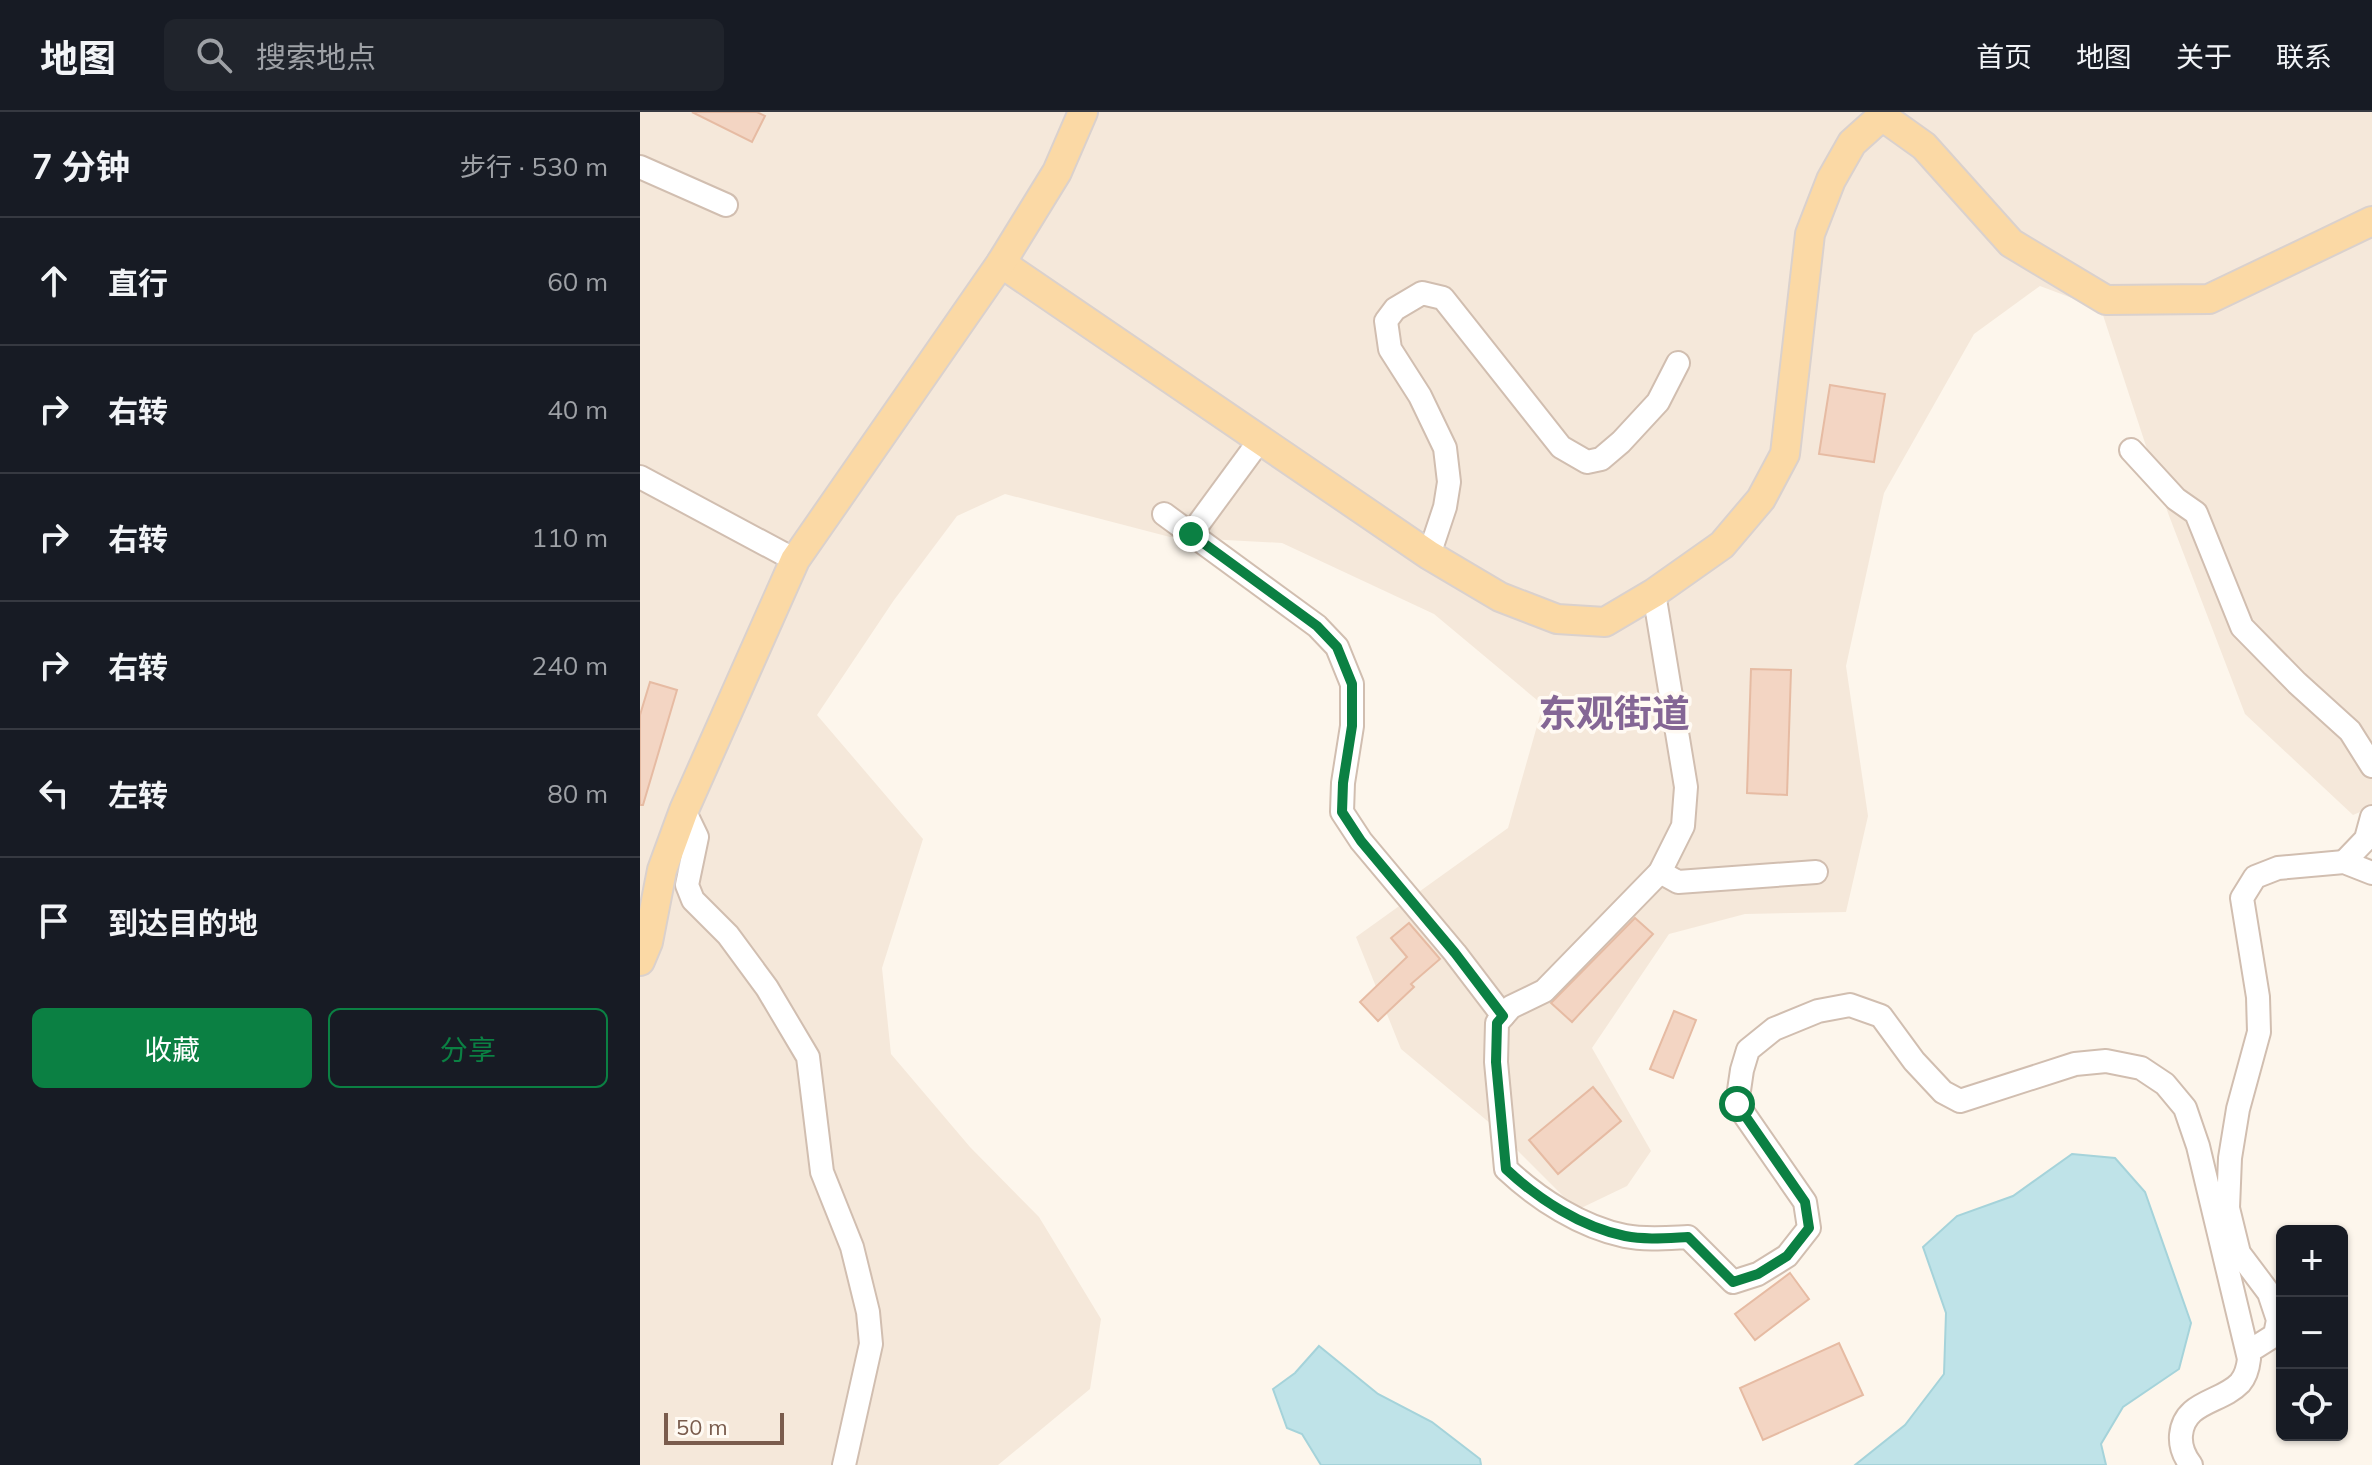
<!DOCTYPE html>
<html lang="zh">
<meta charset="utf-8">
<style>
body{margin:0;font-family:Mulish,"Noto Sans SC",sans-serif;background:#20242c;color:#f1f3f6}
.controls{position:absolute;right:24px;bottom:24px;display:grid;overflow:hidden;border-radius:12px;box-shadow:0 2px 6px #0004}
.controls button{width:72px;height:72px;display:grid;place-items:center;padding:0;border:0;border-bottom:2px solid #363941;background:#171b24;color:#f1f3f6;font:40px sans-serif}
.scale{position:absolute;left:24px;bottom:20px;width:120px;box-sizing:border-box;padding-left:8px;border:4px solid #7a5c4d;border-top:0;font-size:22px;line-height:28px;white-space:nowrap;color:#7a5c4d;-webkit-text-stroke:6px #fffaf3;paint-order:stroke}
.stop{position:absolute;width:24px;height:24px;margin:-18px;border:6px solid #0b8043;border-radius:50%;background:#fff}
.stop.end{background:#0b8043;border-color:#fff;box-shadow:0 2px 8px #0008}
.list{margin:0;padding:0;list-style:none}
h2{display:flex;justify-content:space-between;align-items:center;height:104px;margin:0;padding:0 32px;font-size:34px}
h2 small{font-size:26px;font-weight:400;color:#9ea1a6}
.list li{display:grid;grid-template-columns:52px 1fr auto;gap:24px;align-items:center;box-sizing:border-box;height:128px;padding:0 32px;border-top:2px solid #363941}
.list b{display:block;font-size:30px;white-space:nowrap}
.list em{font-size:26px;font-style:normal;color:#9ea1a6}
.actions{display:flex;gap:16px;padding:24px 32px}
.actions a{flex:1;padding:18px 0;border:2px solid #0b8043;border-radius:12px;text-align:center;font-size:28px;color:#0b8043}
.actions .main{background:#0b8043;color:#fff}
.icon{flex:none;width:44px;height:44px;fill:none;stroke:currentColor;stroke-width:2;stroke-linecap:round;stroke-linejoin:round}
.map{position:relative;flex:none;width:1732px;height:1353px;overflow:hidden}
header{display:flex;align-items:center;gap:48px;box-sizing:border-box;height:112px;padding:0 40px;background:#171b24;border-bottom:2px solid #363941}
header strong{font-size:38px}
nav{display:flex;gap:44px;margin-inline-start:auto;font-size:28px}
.search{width:560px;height:72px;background:#20242c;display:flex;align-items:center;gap:20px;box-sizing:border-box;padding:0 28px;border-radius:12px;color:#9ea1a6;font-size:30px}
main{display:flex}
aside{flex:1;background:#171b24}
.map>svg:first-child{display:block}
.residential{fill:#f5e8da}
.water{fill:#bfe3e8;stroke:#a5d3da;stroke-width:2}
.building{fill:#f3d5c3;stroke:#e6bba3;stroke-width:2}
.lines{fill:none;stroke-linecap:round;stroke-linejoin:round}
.minor-casing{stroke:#d1beb0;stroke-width:26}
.major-casing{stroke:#dad1cd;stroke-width:32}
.minor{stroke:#fff;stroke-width:22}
.major{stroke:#fbd9a5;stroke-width:28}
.route{stroke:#0b8043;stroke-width:10}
.labels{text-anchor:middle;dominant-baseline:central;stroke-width:7;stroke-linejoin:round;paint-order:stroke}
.district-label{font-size:38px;font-weight:bold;fill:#846695;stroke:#fffaf3}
</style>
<header>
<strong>地图</strong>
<div class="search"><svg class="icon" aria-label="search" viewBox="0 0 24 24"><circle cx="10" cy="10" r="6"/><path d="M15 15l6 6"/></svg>搜索地点</div>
<nav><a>首页</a><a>地图</a><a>关于</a><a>联系</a></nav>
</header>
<main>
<aside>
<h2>7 分钟<small>步行 · 530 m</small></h2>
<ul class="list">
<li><svg class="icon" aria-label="ahead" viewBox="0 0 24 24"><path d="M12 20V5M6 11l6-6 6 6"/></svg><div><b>直行</b></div><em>60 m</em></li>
<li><svg class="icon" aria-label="right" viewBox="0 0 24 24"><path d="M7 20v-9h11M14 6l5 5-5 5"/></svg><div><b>右转</b></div><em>40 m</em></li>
<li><svg class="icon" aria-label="right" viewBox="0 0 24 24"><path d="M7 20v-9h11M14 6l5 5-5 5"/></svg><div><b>右转</b></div><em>110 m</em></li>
<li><svg class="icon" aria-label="right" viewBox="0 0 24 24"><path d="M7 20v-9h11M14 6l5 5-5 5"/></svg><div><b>右转</b></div><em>240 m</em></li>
<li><svg class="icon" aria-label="left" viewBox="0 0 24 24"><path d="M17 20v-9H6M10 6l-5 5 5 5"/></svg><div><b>左转</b></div><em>80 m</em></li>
<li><svg class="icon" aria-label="arrive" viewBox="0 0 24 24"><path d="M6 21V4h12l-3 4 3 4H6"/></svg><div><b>到达目的地</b></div></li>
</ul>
<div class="actions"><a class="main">收藏</a><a>分享</a></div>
</aside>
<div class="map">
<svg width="1732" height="1353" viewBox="0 0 1732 1353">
<rect width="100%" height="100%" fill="#fdf6ec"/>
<path class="residential" d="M0,0H1732V695L1713,703L1605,602L1528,401L1461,197L1400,174L1334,222L1244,381L1206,554L1228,704L1206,800L1105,802L1029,822L952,936L1011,1039L987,1074L937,1098L851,1012L761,937L716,825L868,716L903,593L794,502L642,431L530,425L365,382L317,404L254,488L177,603L283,727L242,856L251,942L330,1035L399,1105L461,1207L450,1277L358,1353H0Z"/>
<g class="water">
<path d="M1432,1042L1475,1046L1505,1080L1551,1211L1539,1257L1483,1295L1461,1332L1466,1353H1215L1265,1313L1304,1262L1306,1201L1283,1135L1317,1104L1373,1084Z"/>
<path d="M679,1234L738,1282L792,1310L840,1347L841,1353H681L662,1322L647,1316L633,1277L655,1261Z"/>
</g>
<g class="building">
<path d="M52,0H117L125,4L112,30Z"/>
<path d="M1190,273L1245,282L1234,350L1179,342Z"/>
<path d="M1111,557L1151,558L1147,683L1107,681Z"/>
<path d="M10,570L37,578L3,693H0V603Z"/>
<path d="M995,806L1013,822L932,910L911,891Z"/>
<path d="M769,811L800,847L771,872L774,875L738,909L720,890L767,845L751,826Z"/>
<path d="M1034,899L1056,908L1033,966L1010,957Z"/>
<path d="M953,975L981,1009L918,1062L889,1028Z"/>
<path d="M1150,1161L1169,1187L1115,1228L1095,1202Z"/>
<path d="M1199,1231L1223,1283L1123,1328L1100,1276Z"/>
</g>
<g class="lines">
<defs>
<g id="minor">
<path d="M0,55L86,93"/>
<path d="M1491,338L1536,387L1556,401L1602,515L1657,571L1710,619L1732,654"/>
<path d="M0,365L155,448"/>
<path d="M524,402L677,514L697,535L712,572V614L703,671L702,700L721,729L815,841L863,904"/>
<path d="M551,422L620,328"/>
<path d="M789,443L805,395L809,370L805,336L780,284L750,237L746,209L755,197L782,181L803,186L921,335L947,350L961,347L981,330L1018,290L1038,251"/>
<path d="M1014,481L1046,675L1043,714L1020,760L904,879L871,895L857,911L856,950L866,1057C898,1087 941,1115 985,1124C1005,1128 1027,1126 1048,1125L1093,1170L1118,1162L1147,1144L1169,1116L1165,1090L1097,992L1102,958L1108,938L1134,917L1178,899L1210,893L1241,904L1274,949L1303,980L1320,989L1435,952L1466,949L1501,956L1525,972L1545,996L1558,1034L1609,1247C1608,1256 1606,1264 1600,1271C1581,1291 1544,1289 1541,1323C1540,1335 1544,1344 1551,1353"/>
<path d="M44,698L57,725L47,773L53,788L88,823L127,876L168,945L182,1060L212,1135L228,1200L231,1232L204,1353"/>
<path d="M1704,750L1726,727L1732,705"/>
<path d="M1020,760L1038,770L1176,760"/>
<path d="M1608,1240L1635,1223L1638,1208L1629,1181L1599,1141L1588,1096L1590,1046L1598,997L1619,920L1618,885L1602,786L1615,765L1638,756L1704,750L1732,761"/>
</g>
<g id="major">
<path d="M361,151L789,443L860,485L917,507L965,510L1014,481L1082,433L1121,387L1145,342L1170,122L1191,68L1212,31L1242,4L1284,34L1371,131L1466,188L1569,187L1732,109"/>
<path d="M0,849L8,830L22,758L44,698L155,448L361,151L417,60L443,0"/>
</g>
</defs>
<use href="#minor" class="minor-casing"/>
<use href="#major" class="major-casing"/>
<use href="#minor" class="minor"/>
<use href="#major" class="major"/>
</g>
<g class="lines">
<path class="route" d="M551,422L677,514L697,535L712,572V614L703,671L702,700L721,729L815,841L863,904L857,911L856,950L866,1057C898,1087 941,1115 985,1124C1005,1128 1027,1126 1048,1125L1093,1170L1118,1162L1147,1144L1169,1116L1165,1090L1097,992"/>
</g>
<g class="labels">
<g class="district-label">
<text x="974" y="601">东观街道</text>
</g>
</g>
</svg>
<div class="controls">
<button>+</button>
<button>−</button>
<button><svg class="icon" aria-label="locate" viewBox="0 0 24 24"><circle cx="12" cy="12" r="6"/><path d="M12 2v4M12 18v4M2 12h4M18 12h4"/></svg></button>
</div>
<div class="scale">50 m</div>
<div class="stop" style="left:1097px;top:992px"></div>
<div class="stop end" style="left:551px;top:422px"></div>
</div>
</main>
